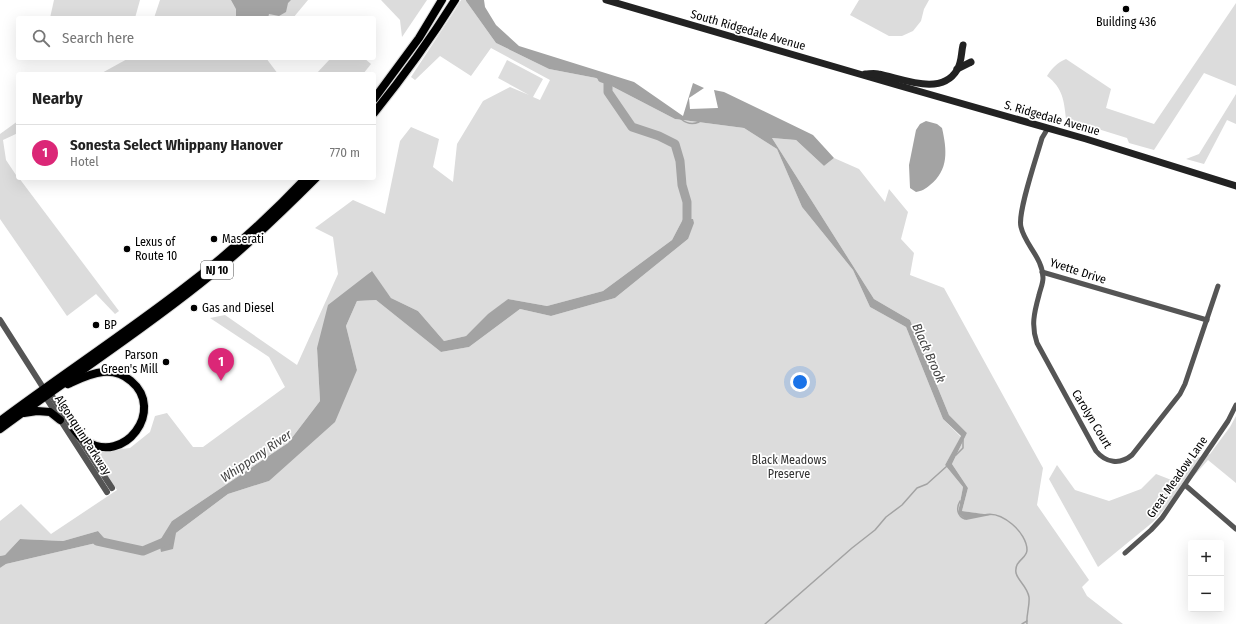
<!DOCTYPE html>
<meta charset="utf-8">
<style>
body{margin:0;font-family:"Fira Sans Condensed",sans-serif;background:#f6f6f6;color:#222}
.controls{position:absolute;right:12px;bottom:12px;display:grid;overflow:hidden;border-radius:4px;box-shadow:0 4px 16px #0002}
.controls button{width:36px;height:36px;display:grid;place-items:center;padding:0;border:0;border-bottom:1px solid #e0e0e0;background:#fff;color:#222;font:20px sans-serif}
.you{position:absolute;left:800px;top:382px;width:14px;height:14px;margin:-10px;border:3px solid #fff;border-radius:50%;background:#1a73e8;box-shadow:0 0 0 6px #1a73e833}
.badge{display:grid;place-items:center;width:26px;height:26px;border-radius:50%;background:#db2777;color:#fff;font-size:13px;font-weight:700}
.pin{position:absolute;translate:-50% -33px;filter:drop-shadow(0 1px 2px #0008)}
.pin::after{content:'';position:absolute;top:21px;width:14px;height:12px;background:inherit;clip-path:polygon(0 0,100% 0,50% 100%)}
.list{margin:0;padding:0;list-style:none}
h2{display:flex;justify-content:space-between;align-items:center;height:52px;margin:0;padding:0 16px;font-size:17px}
h2 small{font-size:13px;font-weight:400;color:#767676}
.list li{display:grid;grid-template-columns:26px 1fr auto;gap:12px;align-items:center;box-sizing:border-box;height:56px;padding:0 16px;border-top:1px solid #e0e0e0}
.list b{display:block;font-size:15px;white-space:nowrap}
.list p{margin:0;font-size:13px;white-space:nowrap;color:#767676}
.list em{font-size:13px;font-style:normal;color:#767676}
.icon{flex:none;width:22px;height:22px;fill:none;stroke:currentColor;stroke-width:2;stroke-linecap:round;stroke-linejoin:round}
.map{position:relative;flex:none;width:1236px;height:624px;overflow:hidden}
.search{position:absolute;background:#fff;box-shadow:0 4px 16px #0002;left:16px;top:16px;width:360px;height:44px;display:flex;align-items:center;gap:10px;box-sizing:border-box;padding:0 14px;border-radius:4px;color:#767676;font-size:15px}
.panel{position:absolute;background:#fff;box-shadow:0 4px 16px #0002;left:16px;top:72px;width:360px;height:108px;border-radius:4px}
.map>svg:first-child{display:block}
.green{fill:#dcdcdc;fill-rule:evenodd}
.water{fill:#a3a3a3}
.lines{fill:none;stroke-linecap:round;stroke-linejoin:round}
.stream{stroke:#a3a3a3;stroke-width:1.5}
.river{stroke:#a3a3a3;stroke-width:9}
.primary-casing{stroke:#dbdbdb;stroke-width:10}
.minor{stroke:#555;stroke-width:5}
.tertiary{stroke:#555;stroke-width:6}
.secondary{stroke:#222;stroke-width:7}
.primary{stroke:#000;stroke-width:8}
.poi-dot{fill:#000;stroke:#fff;stroke-width:1.5}
.labels{text-anchor:middle;dominant-baseline:central;stroke-width:3.5;stroke-linejoin:round;paint-order:stroke}
.shield{fill:#fff;stroke:#4c4c4c;stroke-width:1}
.shield-label{font-size:11px;font-weight:bold;fill:#000}
.poi-label{font-size:12px;fill:#000;stroke:#fff;text-anchor:start}
.street-label{font-size:12px;fill:#000;stroke:#fff}
.park-label{font-size:12px;fill:#333;stroke:#fff}
.water-label{font-size:13px;font-style:italic;fill:#444;stroke:#fff}
</style>
<div class="map">
<svg width="1236" height="624" viewBox="0 0 1236 624">
<rect width="100%" height="100%" fill="#fff"/>
<g class="green">
<path d="M54,0H140L135,18H50Z"/>
<path d="M160,0H308L293,18H154Z"/>
<path d="M381,0H427L402,37L400,20Z"/>
<path d="M461,0H466V1L496,43L549,69L596,78L675,119L744,128L777,149L802,207L853,270L870,307L906,327L943,419L961,437L945,465L963,487L958,513L989,515L962,511L968,488L952,464L967,433L949,415L910,320L874,299L772,138L796,140L824,166L834,158L859,169L885,202L889,189L908,212L901,239L914,253L910,275L944,288L1043,468L1037,505L1089,580L1082,587L1087,596L1123,624H0V568L6,564L96,543L111,546L98,531L63,541L20,539L5,555L0,556V521L21,504L51,534L117,490L92,452L130,448L150,432L155,416L167,413L193,447H203L285,387L269,357L210,318L225,315L297,365L338,274L333,237L315,228L353,200L385,214L400,141L411,127L439,139L433,167L453,182L457,144L483,101L510,87L529,95L498,78L507,60L543,79L533,97L540,100L550,80L491,48L471,76L440,56L415,80L411,77L455,10ZM683,219L688,239L615,298L551,316L520,309L469,347L441,352L376,300L357,301L346,326L357,370L269,481L228,494L176,533L172,521L288,443L320,401L317,348L371,271L391,298L418,311L444,341L466,336L488,315L508,299L547,306L603,291L672,240Z"/>
<path d="M859,0H929L924,9L921,21L913,31L902,36H889L850,15Z"/>
<path d="M1236,3V86L1204,73L1154,150L1129,143L1127,138L1066,119C1064,101 1063,88 1047,76C1053,67 1057,63 1066,59L1111,89L1106,108L1154,124Z"/>
<path d="M129,58H266L278,74H100Z"/>
<path d="M331,58H364L371,64L363,74H316Z"/>
<path d="M1236,94V124L1227,120L1204,164L1186,159L1199,154Z"/>
<path d="M18,121V133L3,140L6,160L18,178H19L119,311L115,314L96,294L67,316L0,219V134Z"/>
<path d="M1236,416V483L1208,460L1153,522L1098,567L1049,479L1057,465L1075,490L1109,501L1141,489L1156,474L1174,481L1189,460L1210,454L1230,427Z"/>
</g>
<g class="water">
<path d="M231,0H291L288,3L286,12L279,16L269,14L268,18H236V9Z"/>
<path d="M466,0H484L485,7L496,25L519,46L634,82L683,116L693,83L704,88L689,98L690,109L718,108L714,90L724,92L813,135L834,158L824,166L796,140L772,138L874,299L910,320L949,415L967,433L952,464L968,488L962,511L991,515L966,520L958,513L963,487L945,465L961,436L943,419L906,327L870,307L853,270L802,207L777,149L744,128L675,119L596,78L549,69L496,43L466,1Z"/>
<path d="M926,121L937,124L942,128C947,150 949,170 930,185C925,189 922,191 916,192L910,188L909,165L916,130L920,124Z"/>
<path d="M683,219H693L694,223L688,239L615,298L551,316L520,309L469,347L441,352L376,300L357,301L346,326L357,370L335,422L269,481L228,494L176,533L173,549L161,552L159,542L172,521L288,443L320,401L317,348L328,305L372,271L391,298L418,311L444,341L466,336L488,314L508,299L547,306L603,291L672,240Z"/>
<path d="M98,531L112,547L96,543L6,564L0,568V556L5,555L20,539L63,541Z"/>
</g>
<g class="lines">
<g class="stream">
<path d="M681,119C687,124 692,125 699,122"/>
<path d="M956,455L963,448V440"/>
<path d="M960,501C956,508 957,516 965,519"/>
<path d="M984,515C1002,510 1027,533 1027,550C1027,559 1014,560 1016,573C1018,581 1027,586 1029,597C1030,606 1026,615 1027,624"/>
<path d="M765,624L852,548L875,530L886,517L902,505L917,488L927,484L947,466"/>
<path d="M1022,624L1027,621"/>
</g>
<g class="river">
<path d="M602,78L608,80V92L632,127L659,136L675,144L680,161L682,185L687,202V226L683,230"/>
<path d="M97,541L143,551L169,540V539"/>
</g>
<defs>
<g id="primary">
<path d="M374,99L419,38L442,0"/>
<path d="M374,113C403,77 430,40 455,0"/>
<path d="M68,384C79,379 91,373 103,372C113,371 123,374 131,381C166,410 124,466 86,441C80,438 77,433 73,428"/>
<path d="M24,413L37,411L50,412L60,420"/>
<path d="M0,421C59,377 121,336 180,291C225,257 267,219 306,178"/>
<path d="M0,429C70,377 144,330 211,275C248,245 282,212 316,178"/>
</g>
</defs>
<use href="#primary" class="primary-casing"/>
<g class="minor">
<path d="M1048,128L1042,138C1037,156 1017,213 1021,227C1025,245 1043,258 1043,278C1043,284 1040,290 1039,295C1034,313 1031,326 1037,343L1096,451C1106,463 1120,465 1132,455L1180,394L1185,384L1218,286"/>
<path d="M1042,272L1207,320"/>
<path d="M1185,485L1236,529"/>
<path d="M1125,553L1151,530L1162,518L1228,421L1236,405"/>
</g>
<g class="tertiary">
<path d="M0,320L44,389L50,393L112,488"/>
<path d="M45,393V396L107,492"/>
</g>
<g class="secondary">
<path d="M606,0L897,85L1086,139L1236,186"/>
<path d="M957,69L971,62"/>
<path d="M865,74C869,74 874,73 878,74C901,78 941,97 957,70C962,62 961,53 963,45"/>
</g>
<use href="#primary" class="primary"/>
</g>
<g class="poi-dot">
<circle cx="1126" cy="9" r="4"/>
<circle cx="214" cy="239" r="4"/>
<circle cx="127" cy="249" r="4"/>
<circle cx="194" cy="308" r="4"/>
<circle cx="96" cy="325" r="4"/>
<circle cx="166" cy="362" r="4"/>
</g>
<g class="labels">
<rect class="shield" x="201" y="261" width="32" height="18" rx="3"/>
<g class="shield-label">
<text x="217" y="270">NJ 10</text>
</g>
<g class="poi-label">
<text x="1126" y="22" text-anchor="middle">Building 436</text>
<text x="222" y="239">Maserati</text>
<text x="135" y="242">Lexus of<tspan x="135" dy="14">Route 10</tspan></text>
<text x="202" y="308">Gas and Diesel</text>
<text x="104" y="325">BP</text>
<text x="158" y="355" text-anchor="end">Parson<tspan x="158" dy="14">Green's Mill</tspan></text>
</g>
<g class="street-label">
<text transform="translate(748 30) rotate(16)">South Ridgedale Avenue</text>
<text transform="translate(1052 118) rotate(16)">S. Ridgedale Avenue</text>
<text transform="translate(1078 271) rotate(18)">Yvette Drive</text>
<text transform="translate(1092 419) rotate(59)">Carolyn Court</text>
<text transform="translate(83 435) rotate(57)">Algonquin Parkway</text>
<text transform="translate(1177 477) rotate(-55)">Great Meadow Lane</text>
</g>
<g class="park-label">
<text x="789" y="460">Black Meadows<tspan x="789" dy="14">Preserve</tspan></text>
</g>
<g class="water-label">
<text transform="translate(929 353) rotate(66)">Black Brook</text>
<text transform="translate(256 456) rotate(-34)">Whippany River</text>
</g>
</g>
</svg>
<div class="controls">
<button>+</button>
<button>−</button>
</div>
<div class="you"></div>
<div class="pin badge" style="left:221px;top:381px">1</div>
<div class="search"><svg class="icon" aria-label="search" viewBox="0 0 24 24"><circle cx="10" cy="10" r="6"/><path d="M15 15l6 6"/></svg>Search here</div>
<section class="panel">
<h2>Nearby<small></small></h2>
<ul class="list">
<li><span class="badge">1</span><div><b>Sonesta Select Whippany Hanover</b><p>Hotel</p></div><em>770 m</em></li>
</ul>
</section>
</div>
